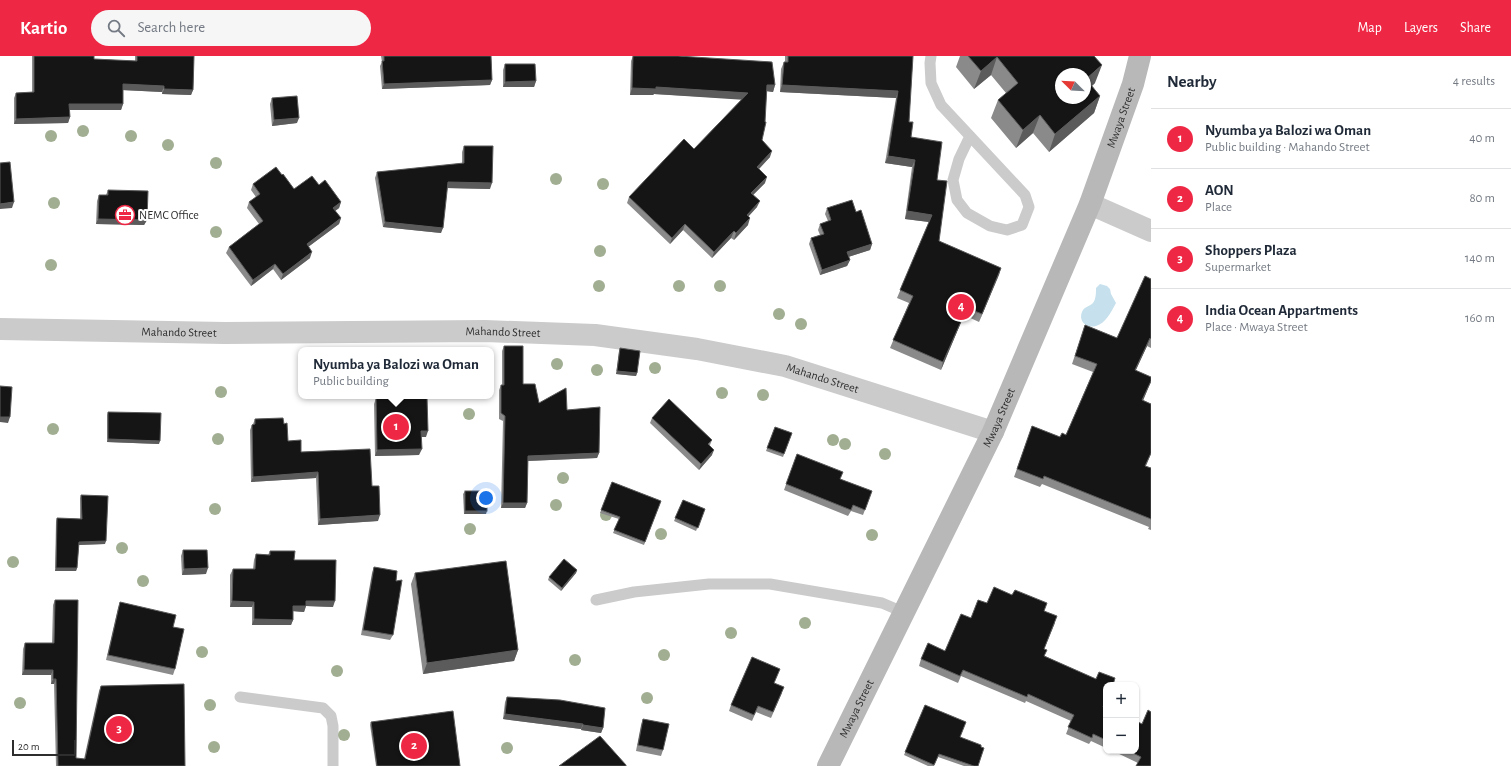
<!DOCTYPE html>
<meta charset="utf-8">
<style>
body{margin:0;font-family:"Alegreya Sans",sans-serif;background:#f6f6f7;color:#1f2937}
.controls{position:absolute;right:12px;bottom:12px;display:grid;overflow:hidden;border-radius:8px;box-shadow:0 1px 3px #0004}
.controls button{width:36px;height:36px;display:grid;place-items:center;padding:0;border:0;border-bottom:1px solid #e0e1e3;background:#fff;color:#1f2937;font:20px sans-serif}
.compass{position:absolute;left:1055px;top:12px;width:36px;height:36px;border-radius:50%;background:#fff;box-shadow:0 1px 3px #0004;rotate:294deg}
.scale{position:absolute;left:12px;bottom:10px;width:64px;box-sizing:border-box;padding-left:4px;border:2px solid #2e2e2e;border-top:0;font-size:11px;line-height:14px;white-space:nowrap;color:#2e2e2e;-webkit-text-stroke:3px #fff;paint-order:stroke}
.you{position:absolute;left:486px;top:442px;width:14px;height:14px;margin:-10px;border:3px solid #fff;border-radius:50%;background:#1a73e8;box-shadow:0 0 0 6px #1a73e833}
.badge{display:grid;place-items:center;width:26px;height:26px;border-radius:50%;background:#ee2744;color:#fff;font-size:13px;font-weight:700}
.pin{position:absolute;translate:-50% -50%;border:2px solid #fff;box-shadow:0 1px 4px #0006}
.popup{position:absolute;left:298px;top:291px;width:196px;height:52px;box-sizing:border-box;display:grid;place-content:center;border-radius:8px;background:#fff;filter:drop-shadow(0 1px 3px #0005);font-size:13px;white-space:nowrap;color:#747a83}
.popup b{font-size:15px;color:#1f2937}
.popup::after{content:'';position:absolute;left:50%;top:100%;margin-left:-8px;border:8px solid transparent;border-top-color:#fff}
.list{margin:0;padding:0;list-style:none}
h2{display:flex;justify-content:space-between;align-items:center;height:52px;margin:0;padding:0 16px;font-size:17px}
h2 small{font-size:13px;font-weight:400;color:#747a83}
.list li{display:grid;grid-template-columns:26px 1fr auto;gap:12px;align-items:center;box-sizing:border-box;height:60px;padding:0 16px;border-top:1px solid #e0e1e3}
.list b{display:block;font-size:15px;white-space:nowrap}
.list p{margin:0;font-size:13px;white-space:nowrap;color:#747a83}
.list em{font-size:13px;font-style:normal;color:#747a83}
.icon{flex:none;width:22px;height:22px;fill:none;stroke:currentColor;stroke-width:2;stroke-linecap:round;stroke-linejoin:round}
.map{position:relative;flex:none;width:1151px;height:710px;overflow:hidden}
header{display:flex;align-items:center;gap:24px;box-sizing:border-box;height:56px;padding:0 20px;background:#ee2744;color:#fff}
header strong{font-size:19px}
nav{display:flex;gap:22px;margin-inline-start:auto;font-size:14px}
.search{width:280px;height:36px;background:#f6f6f7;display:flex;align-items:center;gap:10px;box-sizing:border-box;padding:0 14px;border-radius:22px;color:#747a83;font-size:15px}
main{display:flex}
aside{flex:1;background:#fff}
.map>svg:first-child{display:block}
.water{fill:#c6e1ed}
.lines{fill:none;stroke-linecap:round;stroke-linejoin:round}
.lane{stroke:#cbcbcb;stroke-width:11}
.street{stroke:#cbcbcb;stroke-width:22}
.secondary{stroke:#b8b8b8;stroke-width:22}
.tree{fill:#a1ae92}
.wall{fill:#8a8a8a}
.shaded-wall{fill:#5b5b5b}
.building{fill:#151515;stroke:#5b5b5b;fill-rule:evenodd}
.labels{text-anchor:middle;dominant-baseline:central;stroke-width:4;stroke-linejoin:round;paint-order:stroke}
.street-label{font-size:12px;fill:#2e2e2e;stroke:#fff}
.poi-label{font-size:12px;fill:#2e2e2e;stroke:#fff;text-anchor:start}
</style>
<header>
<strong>Kartio</strong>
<div class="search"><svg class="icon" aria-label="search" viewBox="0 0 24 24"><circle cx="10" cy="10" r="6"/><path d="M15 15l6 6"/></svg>Search here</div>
<nav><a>Map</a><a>Layers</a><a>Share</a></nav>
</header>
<main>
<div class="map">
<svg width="1151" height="710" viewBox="0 0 1151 710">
<rect width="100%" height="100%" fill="#fff"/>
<path class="water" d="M1100,228L1107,230L1110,233L1111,238L1116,247C1111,256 1106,267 1096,270C1086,273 1077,264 1083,254C1085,251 1090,250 1093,247C1096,243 1096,237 1096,232Z"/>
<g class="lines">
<g class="lane">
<path d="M931,0L930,7L931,27L941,49L1025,139L1029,151L1022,169L1007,174L990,170L967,157L957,144L953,124L959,103L970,80"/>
<path d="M596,544L634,536L709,528H770L882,547L903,556"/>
<path d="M240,641L323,652L331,660L333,670V710"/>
</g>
<g class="street">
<path d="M1090,148L1151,175"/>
<path id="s1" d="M0,273L225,277L485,275L595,279L697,293L785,310L993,376"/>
</g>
<path class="secondary" id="s2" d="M828,710L993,376L1090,148L1133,28L1140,0"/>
</g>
<g class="tree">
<circle cx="83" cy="75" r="6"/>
<circle cx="51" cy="80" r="6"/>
<circle cx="131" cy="80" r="6"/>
<circle cx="168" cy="89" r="6"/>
<circle cx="216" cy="107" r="6"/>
<circle cx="556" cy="123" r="6"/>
<circle cx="603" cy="128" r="6"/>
<circle cx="54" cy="147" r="6"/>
<circle cx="216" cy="176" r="6"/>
<circle cx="600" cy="195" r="6"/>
<circle cx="51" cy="209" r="6"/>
<circle cx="599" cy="230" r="6"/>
<circle cx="679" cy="230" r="6"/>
<circle cx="720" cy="230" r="6"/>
<circle cx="779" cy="258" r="6"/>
<circle cx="801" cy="268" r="6"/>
<circle cx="557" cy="308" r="6"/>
<circle cx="655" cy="312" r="6"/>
<circle cx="597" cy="314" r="6"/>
<circle cx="221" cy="336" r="6"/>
<circle cx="722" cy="337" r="6"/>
<circle cx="763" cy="339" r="6"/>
<circle cx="469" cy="358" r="6"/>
<circle cx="53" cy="373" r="6"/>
<circle cx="218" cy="383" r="6"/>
<circle cx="833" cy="384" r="6"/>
<circle cx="845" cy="388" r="6"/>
<circle cx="885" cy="398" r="6"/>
<circle cx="563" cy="422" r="6"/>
<circle cx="556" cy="449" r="6"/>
<circle cx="215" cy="453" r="6"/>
<circle cx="606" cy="459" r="6"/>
<circle cx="470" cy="473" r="6"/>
<circle cx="661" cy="478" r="6"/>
<circle cx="872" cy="479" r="6"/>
<circle cx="122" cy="492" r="6"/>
<circle cx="13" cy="506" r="6"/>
<circle cx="143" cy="525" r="6"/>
<circle cx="805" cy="567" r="6"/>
<circle cx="731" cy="577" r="6"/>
<circle cx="202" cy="596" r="6"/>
<circle cx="664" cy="599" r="6"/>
<circle cx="575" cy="604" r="6"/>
<circle cx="337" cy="615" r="6"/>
<circle cx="647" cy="642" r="6"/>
<circle cx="20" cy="647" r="6"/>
<circle cx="210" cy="649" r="6"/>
<circle cx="344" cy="679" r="6"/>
<circle cx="214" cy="691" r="6"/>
<circle cx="507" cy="692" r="6"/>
</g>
<g class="wall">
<path d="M32,0H94V3L135,5V0H194L193,34L191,39L162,38V36L123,34V48L121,54H70V61L68,67L14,68V42L16,37L32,36Z"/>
<path d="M381,0H491L492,24L490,29L382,33L380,10L382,6Z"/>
<path d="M633,0H678L775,29L773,36L767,35L762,84L770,101L759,113L765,127L753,139L757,151L748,161V169L734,184L731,182L712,202L683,174L670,188L627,147L629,141L694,93L742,43L654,38L653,39H630L631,5Z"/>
<path d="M785,0H913L909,66L911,81L937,124L939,185L1001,212L979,266L964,259L941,314L890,292L909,247L897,242L929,166L905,163L912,111L885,107L896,42L780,36L781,13L784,6H785Z"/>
<path d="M960,0H1094L1095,27L1092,30L1100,40L1094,57L1049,96L1033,77L1016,92L991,62L998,44L1006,37L991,19L974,33L956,11Z"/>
<path d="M505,8L536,25L534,31H503V14Z"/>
<path d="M272,42L297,67L272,70L270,48Z"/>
<path d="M464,90L490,133L447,132L441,177L383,171L375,122L377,116L462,108V96Z"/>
<path d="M282,119L294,133L319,129L341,146L339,152L335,155L341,162L339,168L308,191L310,202L281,224L273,213L251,230L226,197L229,191L259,168L247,152L249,146L256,141L251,134L253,128Z"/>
<path d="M108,134L147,164L144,169L96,168L97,145L99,139H106Z"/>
<path d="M827,152L856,156L872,188L870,194L848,201L850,204L847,210L820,219L809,188L811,182L820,179L818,174L820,168L828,165L825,158Z"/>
<path d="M1151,223V292L1147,290L1136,314L1151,326L1143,344L1151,348V398L1146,410L1151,412V474L1148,473L1149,471L1042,428L1040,431L1014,421L1032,370L1060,381L1066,379L1093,316L1072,308L1085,269L1117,282Z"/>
<path d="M504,290L523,328L539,347L567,354L599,397L597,402L528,405L527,447L525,452H501L503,365L499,363V334L501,329H502V295Z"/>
<path d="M620,292L637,317L636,320L616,318L619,295Z"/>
<path d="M376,342L426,381H421L419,399L375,400L374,348Z"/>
<path d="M108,356L159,388L107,386V359Z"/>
<path d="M652,362L712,384L710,389L712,399L699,414L650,367Z"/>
<path d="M255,363L284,368L288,385L301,396L372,430L378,465L318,469L316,422L251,426L250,374L252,369L253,368Z"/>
<path d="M775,371L792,377L783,401L766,395Z"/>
<path d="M797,398L840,423L872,435L863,459L851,455L848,460L784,434Z"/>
<path d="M612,426L661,445L644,489L613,477L619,463L600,457Z"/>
<path d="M465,435L486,458H464L463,438Z"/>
<path d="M81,439L105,488L79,489L77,512L76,515H55L56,465L57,462L80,463V442Z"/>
<path d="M683,444L705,453L696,475L674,465Z"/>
<path d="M183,494L206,518L182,519L181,500Z"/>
<path d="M270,495L294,504L333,551L306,550L304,556L293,555V564L291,569H252V551H230V519L233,513H253L254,504L256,498L268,499Z"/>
<path d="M374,511L396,525L393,579L390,584L361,579L372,517Z"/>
<path d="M577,514L576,517L561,535L548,524L549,521Z"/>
<path d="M415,517L518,594L514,605L423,618L411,528Z"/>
<path d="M55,544L76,702L84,703L99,635L101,630L185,710H56L54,628H51V619H22L23,593L25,587H52L53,549Z"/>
<path d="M120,546L173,571L175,613L173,619L106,604L118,552Z"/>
<path d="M987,547L1045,555L1055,567L1044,593L1045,600L1106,629V645L1104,651L1106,652V692L1091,685L1089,688L1066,678L1071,665L1026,645L1025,647L961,620L958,627L919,610L921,603L945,595L971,562Z"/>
<path d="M774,627L782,637L771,662L756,656L752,665L729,655L731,649Z"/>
<path d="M507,641L603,672L601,677L581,674V673L503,663L505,646Z"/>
<path d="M925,649L960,681L978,710H964L938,701L934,710H928L904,699Z"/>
<path d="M643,663L663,694L661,700L636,695L641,669Z"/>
<path d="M371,666L460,710H376L370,669Z"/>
<path d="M1113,695H1136L1151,710L1138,707Z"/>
</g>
<g class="shaded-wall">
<path d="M997,1L991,19L974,33L981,15Z"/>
<path d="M1102,9L1095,27L1085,36L1086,23Z"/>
<path d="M492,24L490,29L382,33L384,28Z"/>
<path d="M536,25L534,31H503L505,26Z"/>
<path d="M123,28L164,30L162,36L121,34Z"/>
<path d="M767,29H775L773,36L765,35Z"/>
<path d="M782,29L898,35L896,42L780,36Z"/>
<path d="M656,31L748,37L746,44L654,38L653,39H630L632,32Z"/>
<path d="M164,33L193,34L191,39L162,38Z"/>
<path d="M1100,40L1094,57L1049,96L1055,78Z"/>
<path d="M69,48H123L121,54H67Z"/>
<path d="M1040,59L1033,77L1016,92L1023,74Z"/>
<path d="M70,61L68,67L14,68L16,63Z"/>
<path d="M299,62L297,67L272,70L274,64Z"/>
<path d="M772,95L770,101L754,118L757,111Z"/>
<path d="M888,100L915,104L912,111L885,107Z"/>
<path d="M767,121L765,127L749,143L751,137Z"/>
<path d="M448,126L492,127L490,133L446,132Z"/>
<path d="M760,145L757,151L744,165L747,159Z"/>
<path d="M14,146L12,152L0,153V148Z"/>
<path d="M341,146L339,152L331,158L333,152Z"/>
<path d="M907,155L932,159L929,166L905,163Z"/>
<path d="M341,162L339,168L304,194L307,188Z"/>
<path d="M750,162L748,169L734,184L736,177Z"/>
<path d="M98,163L147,164L144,169L96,168Z"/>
<path d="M385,166L443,172L441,177L383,171Z"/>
<path d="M685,168L683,174L670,188L672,182Z"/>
<path d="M734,175L731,182L712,202L714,196Z"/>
<path d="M872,188L870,194L845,202L847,196Z"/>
<path d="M312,196L310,202L281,224L283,218Z"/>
<path d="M850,204L847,210L820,219L822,214Z"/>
<path d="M275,208L273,213L251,230L253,224Z"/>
<path d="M1001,212L999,219L979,266L982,258Z"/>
<path d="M967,252L964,259L941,314L943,306Z"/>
<path d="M1150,282L1147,290L1132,322L1135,314Z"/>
<path d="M617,315L637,317L636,320L616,318Z"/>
<path d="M1151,326L1149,330L1140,352L1142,344Z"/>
<path d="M0,361H10L8,367L0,366Z"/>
<path d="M421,375H428L426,381H419Z"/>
<path d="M108,383L160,385L159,388L107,386Z"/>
<path d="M422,393L419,399L375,400L377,394Z"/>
<path d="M714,394L712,399L699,414L701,408Z"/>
<path d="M599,397L597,402L526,405L528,400Z"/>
<path d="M318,416L316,422L251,426L253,421Z"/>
<path d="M503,447H527L525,452H501Z"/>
<path d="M465,455H487L486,458H464Z"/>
<path d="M380,459L378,465L318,469L320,463Z"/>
<path d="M106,485L105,488L78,489L79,486Z"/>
<path d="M56,512H77L76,515H55Z"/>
<path d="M208,512L206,518L182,519L184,513Z"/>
<path d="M577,514L576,517L561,535L562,532Z"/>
<path d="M232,545L254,546L252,551H230Z"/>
<path d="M306,545H335L333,551L306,550L304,556L291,555L293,550Z"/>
<path d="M254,563L293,564L291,569H252Z"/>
<path d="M518,594L514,605L423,618L427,607Z"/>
<path d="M24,614H53L51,619H22Z"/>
<path d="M53,623H56L54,628H51Z"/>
<path d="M505,658L583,668L581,673L503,663Z"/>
<path d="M583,669L603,672L601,677L581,674Z"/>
</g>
<g class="building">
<path d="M34,0H94V3L137,5V0H194L193,34L164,33V30L123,28V48H69L70,61L16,63V37L34,36Z"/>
<path d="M384,0H491L492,24L384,28L382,5H384Z"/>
<path d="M633,0H678L772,6L775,29H767L765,66H766L762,84L772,95L757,111L767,121L751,137L760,145L747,159L750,162L736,177L734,175L714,196L685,168L672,182L629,141L684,83L694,93L748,37L656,31V33L632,32Z"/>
<path d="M788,0H913L909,66H913L911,81L942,86L937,124L947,125L939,185L1001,212L982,258L967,252L943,306L893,284L913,240L900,234L932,159L907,155L915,104L888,100L898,35L782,29L784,6H788Z"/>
<path d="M968,0H1094L1102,9L1086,23L1100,40L1055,78L1040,59L1023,74L998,44L1018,27L997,1L981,15ZM1061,18H1085V42H1061Z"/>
<path d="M505,8H535L536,25L505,26Z"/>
<path d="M297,40L299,62L274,64L272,42Z"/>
<path d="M464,90H493L492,127L448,126L443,172L385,166L377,116L464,107Z"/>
<path d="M10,106L14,146L0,148V107Z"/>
<path d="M276,111L282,119L283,118L294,133L312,120L319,129L325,124L341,146L333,152L341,162L307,188L312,196L283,218L275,208L253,224L229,191L263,165L249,146L260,138L253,128Z"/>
<path d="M108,134L148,135L147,164L98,163L99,139H108Z"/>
<path d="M852,144L856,156L861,154L872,188L847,196L850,204L822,214L811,182L824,178L820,168L831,164L827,152Z"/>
<path d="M1145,220L1151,223V283L1150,282L1135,314L1151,321V325L1142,344L1151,348V397L1145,410L1151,412V463L1044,420L1043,423L1017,413L1032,370L1060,381L1062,377L1066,379L1097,308L1075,300L1085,269L1117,282Z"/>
<path d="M504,290H523V328H535L539,347L566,332L567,354L600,351L599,397L528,400L527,447H503L505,360L501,357V329H504Z"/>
<path d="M620,292L640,295L637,317L617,315Z"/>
<path d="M0,330L12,331L10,361H0Z"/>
<path d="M427,341L428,375H421L422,393L377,394L376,342Z"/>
<path d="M669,343L712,384L708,388L714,394L701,408L652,362Z"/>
<path d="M108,356L161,357L160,385L108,383Z"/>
<path d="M283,362L284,368L287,367L288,385L301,384V396L370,393L372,430H379L380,459L320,463L318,416L253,421L252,369L255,368V363Z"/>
<path d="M775,371L792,377L784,398L767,392Z"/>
<path d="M797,398L843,416L840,423L872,435L865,454L853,449L851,454L786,428Z"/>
<path d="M612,426L661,445L645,486L614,474L620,461L601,454Z"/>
<rect x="465" y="435" width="22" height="20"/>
<path d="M81,439L108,440L106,485L79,486L77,512H56L57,462L82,463Z"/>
<path d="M683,444L705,453L698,472L675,462Z"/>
<path d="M183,494H207L208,512L184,513Z"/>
<path d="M270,495H295L294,504H336L335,545H306V550H293V564L254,563V546L232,545L233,513H255L256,498L270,499Z"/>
<path d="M564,503L577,514L562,532L549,521Z"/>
<path d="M506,505L518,594L427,607L415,517Z"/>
<path d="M374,511L397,515L396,525L402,524L393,579L363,574Z"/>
<path d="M994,531L1012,539L1015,534L1047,547L1044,555L1057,560L1044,593L1047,594L1044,600L1096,623L1099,616L1115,622L1113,629H1106V644L1103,651L1106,652V684L1093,678L1092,682L1068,671L1074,659L1028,638L1027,641L963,614L960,620L921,603L928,587L945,595L961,558L971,562L978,544L987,547Z"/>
<path d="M55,544H78L76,702L85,703L101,630L184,628L185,710H58L56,623H53V614H24L25,587H54Z"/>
<path d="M120,546L176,559L173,571L184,573L175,613L108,599Z"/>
<path d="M752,601L780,613L774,627L784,631L773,656L758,650L754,659L731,649Z"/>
<path d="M507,641L560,644L605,652L603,672L583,669V668L505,658Z"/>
<path d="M925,649L966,666L960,681L981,689V691L984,692L978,710H974L939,698L934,709L905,696Z"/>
<path d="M1148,654L1151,656V710H1136L1141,701L1129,695H1136V665L1142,668Z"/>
<path d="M453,655L460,710H377L371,666Z"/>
<path d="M643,663L669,668L663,694L638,689Z"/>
<path d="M600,680L626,709V710H559Z"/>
</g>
<defs>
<symbol id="office-ring" viewBox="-11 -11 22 22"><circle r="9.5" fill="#fff" stroke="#ee2744" stroke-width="1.5"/><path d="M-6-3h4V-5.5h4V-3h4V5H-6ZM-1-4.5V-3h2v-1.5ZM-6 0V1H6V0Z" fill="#ee2744"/></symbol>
</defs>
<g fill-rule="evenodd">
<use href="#office-ring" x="114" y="148" width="22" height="22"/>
</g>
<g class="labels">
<g class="street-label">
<text stroke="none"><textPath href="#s2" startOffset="712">Mwaya Street</textPath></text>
<text stroke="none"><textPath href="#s1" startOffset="179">Mahando Street</textPath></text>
<text stroke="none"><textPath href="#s1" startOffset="503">Mahando Street</textPath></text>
<text stroke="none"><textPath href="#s1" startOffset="827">Mahando Street</textPath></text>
<text stroke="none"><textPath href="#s2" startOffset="388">Mwaya Street</textPath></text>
<text stroke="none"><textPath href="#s2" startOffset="64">Mwaya Street</textPath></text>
</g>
<g class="poi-label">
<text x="139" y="159">NEMC Office</text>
</g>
</g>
</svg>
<div class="controls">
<button>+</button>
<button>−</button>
</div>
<svg class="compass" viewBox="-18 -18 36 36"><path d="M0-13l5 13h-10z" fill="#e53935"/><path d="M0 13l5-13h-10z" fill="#747a83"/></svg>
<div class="scale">20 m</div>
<div class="you"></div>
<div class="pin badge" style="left:396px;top:371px">1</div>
<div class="popup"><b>Nyumba ya Balozi wa Oman</b>Public building</div>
<div class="pin badge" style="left:414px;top:690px">2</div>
<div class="pin badge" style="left:119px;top:673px">3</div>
<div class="pin badge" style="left:961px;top:251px">4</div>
</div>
<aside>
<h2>Nearby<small>4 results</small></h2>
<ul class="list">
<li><span class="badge">1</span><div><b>Nyumba ya Balozi wa Oman</b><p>Public building · Mahando Street</p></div><em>40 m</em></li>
<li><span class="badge">2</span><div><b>AON</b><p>Place</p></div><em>80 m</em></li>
<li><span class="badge">3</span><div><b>Shoppers Plaza</b><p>Supermarket</p></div><em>140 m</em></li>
<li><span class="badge">4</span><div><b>India Ocean Appartments</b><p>Place · Mwaya Street</p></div><em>160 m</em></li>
</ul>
</aside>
</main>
